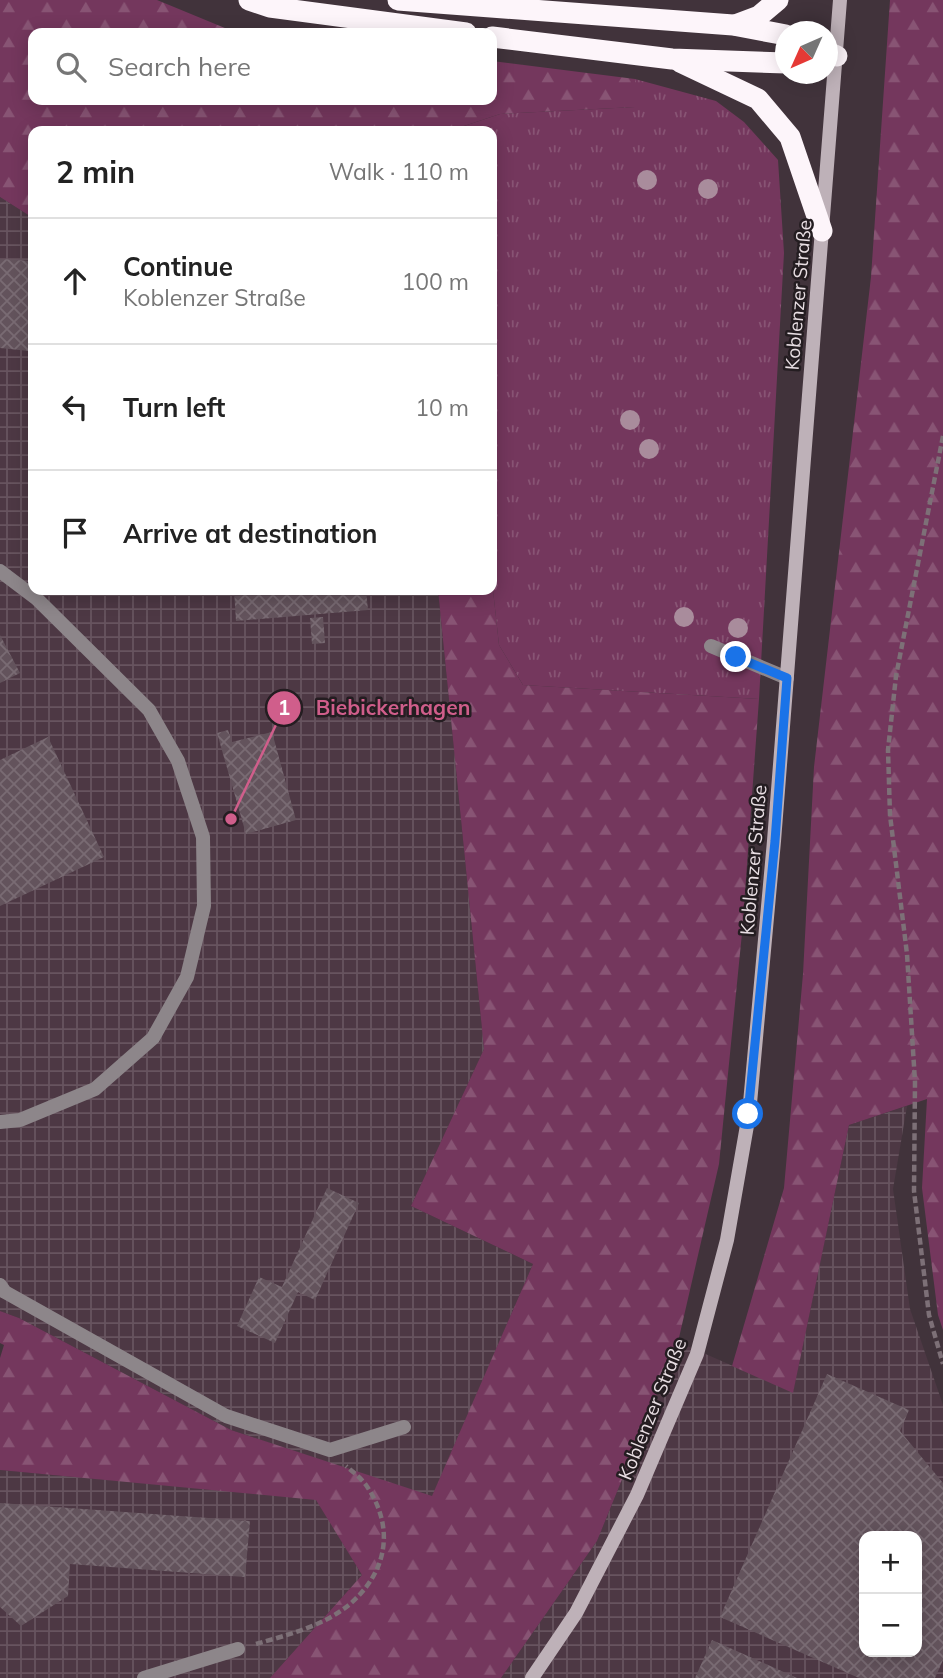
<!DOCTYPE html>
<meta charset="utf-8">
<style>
body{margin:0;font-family:Mulish,sans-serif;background:#f2f2f2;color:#222}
.controls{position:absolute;right:21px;bottom:21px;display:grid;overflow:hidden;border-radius:14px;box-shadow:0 4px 18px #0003}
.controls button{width:63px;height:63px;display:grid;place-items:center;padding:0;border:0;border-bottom:2px solid #e0e0e0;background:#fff;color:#222;font:35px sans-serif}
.compass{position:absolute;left:775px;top:21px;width:63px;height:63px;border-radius:50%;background:#fff;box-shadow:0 4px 18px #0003;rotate:225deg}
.stop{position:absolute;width:21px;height:21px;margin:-16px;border:5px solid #1a73e8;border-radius:50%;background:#fff}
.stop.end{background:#1a73e8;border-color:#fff;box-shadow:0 2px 7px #0008}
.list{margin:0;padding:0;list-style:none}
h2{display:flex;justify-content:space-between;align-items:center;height:91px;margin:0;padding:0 28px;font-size:30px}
h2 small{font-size:23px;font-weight:400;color:#767676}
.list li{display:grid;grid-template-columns:46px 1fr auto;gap:21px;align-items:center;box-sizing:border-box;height:126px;padding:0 28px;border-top:2px solid #e0e0e0}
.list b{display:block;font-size:26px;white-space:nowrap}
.list p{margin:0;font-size:23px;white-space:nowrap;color:#767676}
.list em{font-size:23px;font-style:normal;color:#767676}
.icon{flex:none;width:38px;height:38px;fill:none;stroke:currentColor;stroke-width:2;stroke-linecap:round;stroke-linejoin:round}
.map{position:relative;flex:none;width:943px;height:1678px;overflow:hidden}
.search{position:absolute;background:#fff;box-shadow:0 4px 18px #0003;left:28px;top:28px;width:469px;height:77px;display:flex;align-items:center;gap:18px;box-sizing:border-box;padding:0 24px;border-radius:14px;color:#767676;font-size:26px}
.panel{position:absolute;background:#fff;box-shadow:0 4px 18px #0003;left:28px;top:126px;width:469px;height:469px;border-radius:14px}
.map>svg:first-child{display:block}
.industrial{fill:url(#industrial-grid);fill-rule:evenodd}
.grass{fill:url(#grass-tufts)}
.forest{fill:url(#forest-firs)}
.building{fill:url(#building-cross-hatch);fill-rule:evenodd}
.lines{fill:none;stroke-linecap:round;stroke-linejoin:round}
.path{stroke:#7d7077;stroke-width:4.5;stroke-dasharray:7 3.5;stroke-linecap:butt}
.service{stroke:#8d868a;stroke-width:14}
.minor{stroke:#8d868a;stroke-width:14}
.secondary{stroke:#beb1b8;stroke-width:14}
.motorway{stroke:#fdf5fa;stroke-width:21}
.tree{fill:#a98c9c}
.route{stroke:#1a73e8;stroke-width:9}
.labels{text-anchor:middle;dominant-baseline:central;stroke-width:5;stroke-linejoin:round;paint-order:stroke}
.street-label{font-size:19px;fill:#e9dfe4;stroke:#241d21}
.leader{fill:none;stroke:#d05e8b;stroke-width:2.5}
.callout-dot{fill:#d05e8b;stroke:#241d21;stroke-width:2.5}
.mark-label{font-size:21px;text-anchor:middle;font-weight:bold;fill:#fff}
.callout-label{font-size:21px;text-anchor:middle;font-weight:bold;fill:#d05e8b;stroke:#241d21;stroke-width:5;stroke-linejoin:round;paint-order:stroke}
</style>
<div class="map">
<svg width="943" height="1678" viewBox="0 0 943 1678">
<defs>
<pattern id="industrial-grid" width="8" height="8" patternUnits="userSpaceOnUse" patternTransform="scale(1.75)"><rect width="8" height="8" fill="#4d3844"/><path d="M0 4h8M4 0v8" fill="none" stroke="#67545f"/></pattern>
<pattern id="grass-tufts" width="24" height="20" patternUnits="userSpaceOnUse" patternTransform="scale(1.75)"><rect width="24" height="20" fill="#74375d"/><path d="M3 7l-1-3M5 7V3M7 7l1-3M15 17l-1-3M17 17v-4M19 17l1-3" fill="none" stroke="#885474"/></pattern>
<pattern id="forest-firs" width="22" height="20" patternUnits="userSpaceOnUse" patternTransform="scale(1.75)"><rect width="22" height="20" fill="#74375d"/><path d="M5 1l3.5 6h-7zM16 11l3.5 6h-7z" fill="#885474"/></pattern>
<pattern id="building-cross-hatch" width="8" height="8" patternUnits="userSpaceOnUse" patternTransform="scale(1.75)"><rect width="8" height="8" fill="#63535c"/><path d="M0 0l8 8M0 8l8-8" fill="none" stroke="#796b73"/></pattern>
</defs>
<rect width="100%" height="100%" fill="#41333b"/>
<g class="industrial">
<path d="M0,197L33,218V590H438L484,1049L411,1206L533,1264L432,1497L231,1430L19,1318L0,1311Z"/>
<path d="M907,1106L893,1189L910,1309L943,1405V1678H501L597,1541L678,1342L793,1392L849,1125ZM864,1536H917V1652H864Z"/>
<path d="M0,1470L316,1499L362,1575L270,1678H0Z"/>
</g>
<path class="grass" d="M635,79L716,101L744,122L778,160L784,253L759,699L523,685L499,645L492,581V131H449L500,114L635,107Z"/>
<g class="forest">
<path d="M0,0H157L237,33H33V100H492V61L635,79V107L500,114L449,131H33V218L0,197Z"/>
<path d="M890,0H943V1330L938,1315L922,1188L927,1099L849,1125L793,1393L732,1366L784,1188L803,974L814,767L871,277Z"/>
<path d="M492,581L499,645L523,685L759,699L742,933L719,1164L678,1342L597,1541L501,1678H270L362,1575L316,1500L0,1470V1358L4,1345L0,1343V1311L19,1318L231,1430L432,1496L533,1264L411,1206L484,1049L438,590H492Z"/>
</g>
<g class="building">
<path d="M0,259L33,261L29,351L0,348Z"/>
<path d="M234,590H366L368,610L236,621Z"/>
<path d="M323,617L325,643L312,644L310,618Z"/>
<path d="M0,635L20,673L0,683Z"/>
<path d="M228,730L232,742L272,732L296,820L246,834L217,733Z"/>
<path d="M48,737L104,857L0,906V760Z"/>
<path d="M327,1188L359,1203L315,1300L298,1292L275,1343L237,1326L259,1277L282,1287Z"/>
<path d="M827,1374L909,1410L900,1431L943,1483V1660L935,1678H859L720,1617ZM864,1536H917V1652H864Z"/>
<path d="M0,1503L250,1521L245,1577L70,1564L68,1596L21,1626L0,1607Z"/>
<path d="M712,1640L797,1678H695Z"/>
</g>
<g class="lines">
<g class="path">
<path d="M943,436L896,676L888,750L890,815L907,954L915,1082L914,1191L929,1315L943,1364"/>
<path d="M256,1644C287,1635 324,1626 350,1604C388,1571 395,1527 366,1485C361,1478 353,1472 346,1466"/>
</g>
<g class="service">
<path d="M711,646L787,678"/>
<path d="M0,1285L5,1292L226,1416L330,1450L404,1427"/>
<path d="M144,1678L238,1649"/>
</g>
<path class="minor" d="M0,571L37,599L149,710L178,761L203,837L204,906L187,977L153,1038L95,1089L20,1120L0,1122"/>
<path class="secondary" d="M532,1678L576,1613L637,1495L697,1354L727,1240L749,1114L774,841L840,0"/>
<g class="motorway">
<path d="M249,0L270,7L466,33"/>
<path d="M398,0L733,25L786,35"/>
<path d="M735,25L759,16L778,0"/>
<path d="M492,37L672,59L786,63"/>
<path d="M828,52L837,56"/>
<path d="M680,62L758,99L790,137L822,231"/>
</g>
</g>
<g class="tree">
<circle cx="647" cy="180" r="10"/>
<circle cx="708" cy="189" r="10"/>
<circle cx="630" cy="420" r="10"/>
<circle cx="649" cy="449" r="10"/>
<circle cx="684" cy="617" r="10"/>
<circle cx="738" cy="628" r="10"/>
</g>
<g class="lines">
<path class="route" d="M736,657L787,678L775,841L748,1114"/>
</g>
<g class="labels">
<g class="street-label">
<text transform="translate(798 295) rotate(-85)">Koblenzer Straße</text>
<text transform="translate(753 860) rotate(-85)">Koblenzer Straße</text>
<text transform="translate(652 1409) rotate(-68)">Koblenzer Straße</text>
</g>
</g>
<path class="leader" d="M231 819L284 708"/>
<g class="callout-dot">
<circle cx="231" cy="819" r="7"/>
<circle cx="284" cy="708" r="18"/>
</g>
<g class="mark-label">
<text x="284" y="715">1</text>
</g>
<g class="callout-label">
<text x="393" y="715">Biebickerhagen</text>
</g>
</svg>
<div class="controls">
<button>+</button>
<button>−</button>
</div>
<svg class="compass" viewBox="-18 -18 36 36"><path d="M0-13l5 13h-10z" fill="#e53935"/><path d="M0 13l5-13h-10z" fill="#767676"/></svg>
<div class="stop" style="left:748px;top:1114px"></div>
<div class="stop end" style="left:736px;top:657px"></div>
<div class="search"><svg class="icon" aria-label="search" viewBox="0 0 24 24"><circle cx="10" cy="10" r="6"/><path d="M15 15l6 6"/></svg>Search here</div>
<section class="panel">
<h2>2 min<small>Walk · 110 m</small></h2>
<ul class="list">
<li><svg class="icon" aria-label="ahead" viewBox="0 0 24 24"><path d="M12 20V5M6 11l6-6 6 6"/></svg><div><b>Continue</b><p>Koblenzer Straße</p></div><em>100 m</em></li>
<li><svg class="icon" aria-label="left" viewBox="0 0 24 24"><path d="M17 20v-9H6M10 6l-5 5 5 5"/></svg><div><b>Turn left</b></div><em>10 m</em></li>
<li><svg class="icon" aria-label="arrive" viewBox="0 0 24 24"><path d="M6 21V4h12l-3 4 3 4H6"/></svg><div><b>Arrive at destination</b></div></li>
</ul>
</section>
</div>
